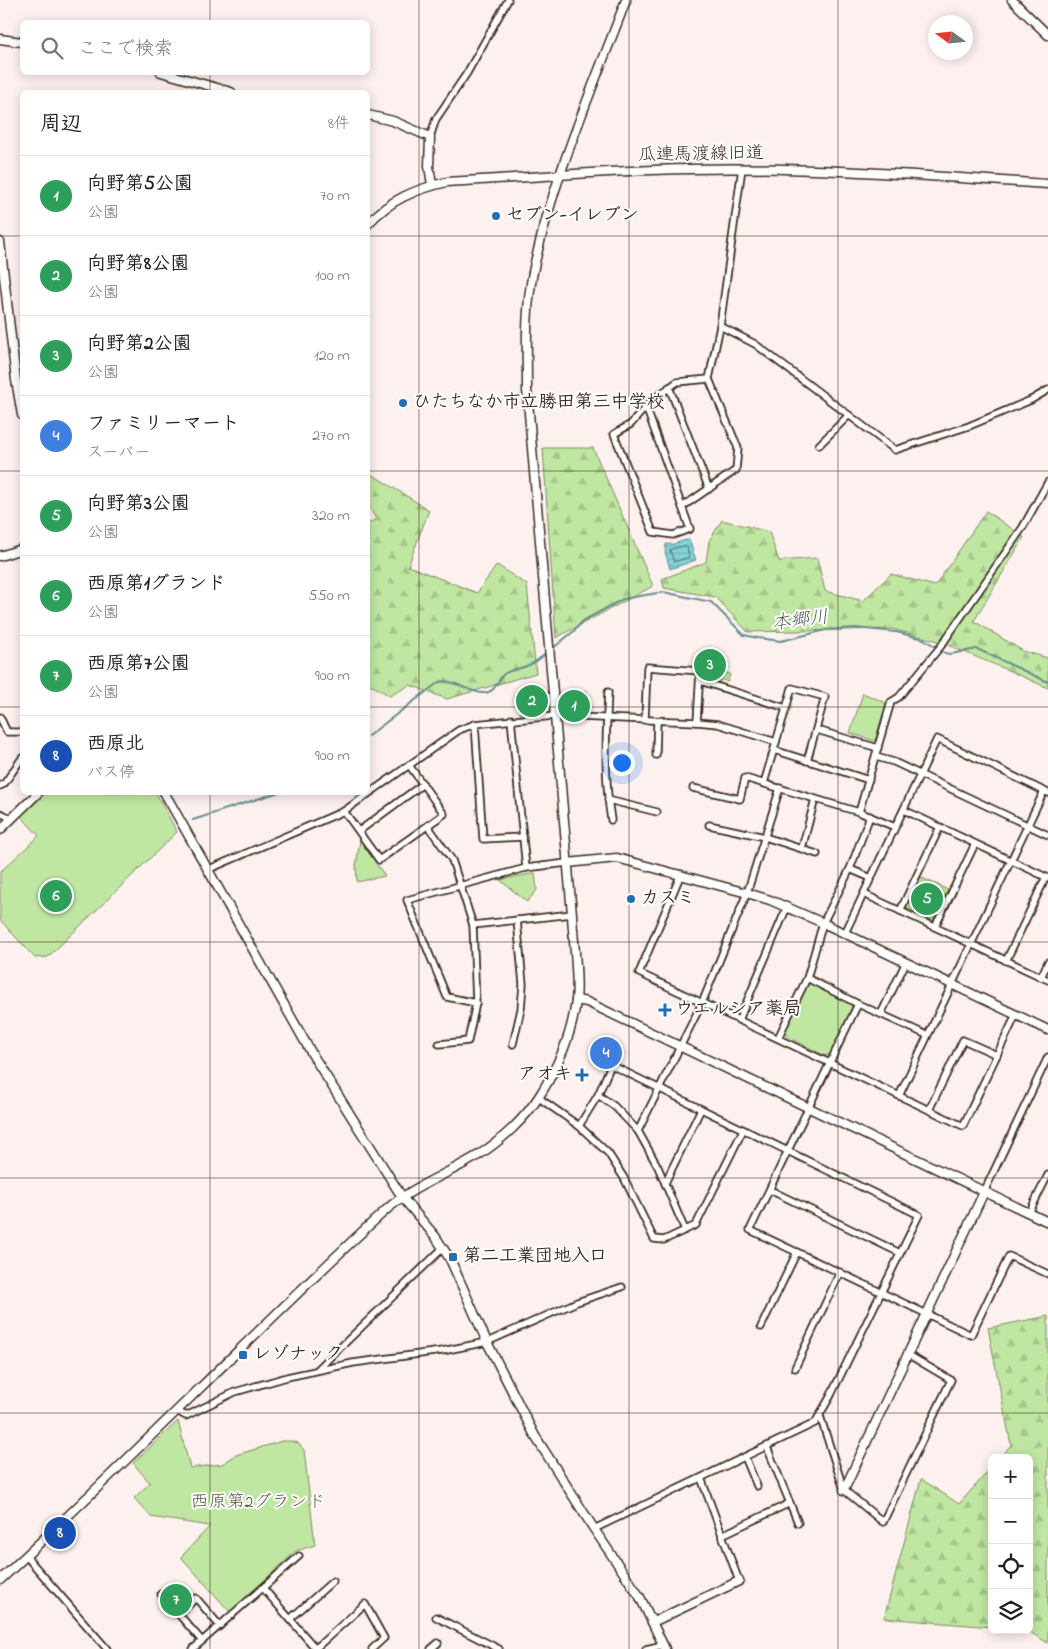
<!DOCTYPE html>
<html lang="ja">
<meta charset="utf-8">
<style>
body{margin:0;font-family:"Indie Flower","Klee One",sans-serif;background:#f6f6f6;color:#222}
.controls{position:absolute;right:15px;bottom:15px;display:grid;overflow:hidden;border-radius:8px;box-shadow:0 2px 12px #0003}
.controls button{width:45px;height:45px;display:grid;place-items:center;padding:0;border:0;border-bottom:1px solid #e0e0e0;background:#fff;color:#222;font:25px sans-serif}
.compass{position:absolute;left:928px;top:15px;width:45px;height:45px;border-radius:50%;background:#fff;box-shadow:0 2px 12px #0003;rotate:285deg}
.you{position:absolute;left:621px;top:762px;width:18px;height:18px;margin:-12px;border:4px solid #fff;border-radius:50%;background:#1a73e8;box-shadow:0 0 0 8px #1a73e833}
.badge{display:grid;place-items:center;width:32px;height:32px;border-radius:50%;background:#1f6fb2;color:#fff;font-size:16px;font-weight:700}
.pin{position:absolute;translate:-50% -50%;border:2px solid #fff;box-shadow:0 1px 5px #0006}
.list{margin:0;padding:0;list-style:none}
h2{display:flex;justify-content:space-between;align-items:center;height:65px;margin:0;padding:0 20px;font-size:21px}
h2 small{font-size:16px;font-weight:400;color:#767676}
.list li{display:grid;grid-template-columns:32px 1fr auto;gap:15px;align-items:center;box-sizing:border-box;height:80px;padding:0 20px;border-top:1px solid #e0e0e0}
.list b{display:block;font-size:19px;white-space:nowrap}
.list p{margin:0;font-size:16px;white-space:nowrap;color:#767676}
.list em{font-size:16px;font-style:normal;color:#767676}
.icon{flex:none;width:28px;height:28px;fill:none;stroke:currentColor;stroke-width:2;stroke-linecap:round;stroke-linejoin:round}
.map{position:relative;flex:none;width:1048px;height:1649px;overflow:hidden}
.search{position:absolute;background:#fff;box-shadow:0 2px 12px #0003;left:20px;top:20px;width:350px;height:55px;display:flex;align-items:center;gap:12px;box-sizing:border-box;padding:0 18px;border-radius:8px;color:#767676;font-size:19px}
.panel{position:absolute;background:#fff;box-shadow:0 2px 12px #0003;left:20px;top:90px;width:350px;height:705px;border-radius:8px}
.map>svg:first-child{display:block}
.forest{fill:url(#forest-firs);stroke:#7e8860}
.park{fill:#c0e7a2;stroke:#7e8860}
.water{fill:url(#water-rules);stroke:#668f8e}
.lines{fill:none;stroke-linecap:round;stroke-linejoin:round}
.shore{stroke:#576e68;stroke-width:1}
.stream{stroke:#668f8e;stroke-width:2}
.street-casing{stroke:#3b2a1e;stroke-width:9}
.secondary-casing{stroke:#3b2a1e;stroke-width:11}
.street{stroke:#fff;stroke-width:5.5}
.secondary{stroke:#fff;stroke-width:8}
.grid{fill:none;stroke:#3b2a1e;stroke-width:1;stroke-opacity:0.55}
.poi-dot{fill:#1f6fb2;stroke:#fff;stroke-width:2}
.labels{text-anchor:middle;dominant-baseline:central;stroke-width:4;stroke-linejoin:round;paint-order:stroke}
.street-label{font-size:18px;fill:#3b2a1e;stroke:#fff}
.poi-label{font-size:18px;font-weight:bold;fill:#3b2a1e;stroke:#fff;text-anchor:start}
.park-label{font-size:18px;fill:#5c593f;stroke:#fff}
.water-label{font-size:19px;font-style:italic;fill:#505d56;stroke:#fff}
</style>
<div class="map">
<svg width="1048" height="1649" viewBox="0 0 1048 1649">
<defs>
<pattern id="forest-firs" width="22" height="20" patternUnits="userSpaceOnUse" patternTransform="scale(1.25)"><rect width="22" height="20" fill="#c0e7a2"/><path d="M5 1l3.5 6h-7zM16 11l3.5 6h-7z" fill="#a6c68b"/></pattern>
<pattern id="water-rules" width="6" height="5" patternUnits="userSpaceOnUse" patternTransform="scale(1.25)"><rect width="6" height="5" fill="#82d3d8"/><path d="M0 2.5h6" fill="none" stroke="#71b5b9"/></pattern>
</defs>
<rect width="100%" height="100%" fill="#fdf1ef"/>
<filter id="ink" filterUnits="userSpaceOnUse"><feTurbulence type="fractalNoise" baseFrequency=".02" numOctaves="2"/><feDisplacementMap in="SourceGraphic" scale="10" xChannelSelector="R" yChannelSelector="G"/><feConvolveMatrix kernelMatrix="1 2 1 2 8 2 1 2 1" color-interpolation-filters="sRGB"/></filter>
<g filter="url(#ink)">
<g class="forest">
<path d="M543,448H593L653,586L556,638Z"/>
<path d="M373,475L429,510L408,566L477,593L497,565L527,585L536,673L447,699L410,685L390,696L368,683V524L376,519L368,505V480Z"/>
<path d="M986,511L1024,537L974,621L1023,651L1048,658V688L1010,671L938,641L892,629L748,632L715,597L664,588L662,579L706,562L709,541L722,520L769,532L779,561L817,558L825,591L863,601L891,574L935,586Z"/>
<path d="M1048,1316V1643L1028,1631L1023,1630H1029V1458H1000L1011,1445L988,1328Z"/>
<path d="M992,1467V1627L884,1618L921,1479L959,1504Z"/>
</g>
<g class="park">
<path d="M705,654L714,659L717,671L730,674L728,682L720,679L719,684L704,679Z"/>
<path d="M543,688L546,712L520,714L518,691Z"/>
<path d="M587,691L586,713L562,712V701L576,696L579,692Z"/>
<path d="M863,693L886,703L875,741L850,733Z"/>
<path d="M46,792L156,793L177,832L48,957L35,958L0,920V872L39,836L21,816Z"/>
<path d="M360,840L385,876L357,882L356,866Z"/>
<path d="M535,873L537,890L527,902L500,880Z"/>
<path d="M920,877L948,890L933,921L906,908Z"/>
<path d="M812,982L852,1002V1008L830,1054L825,1056L785,1035L784,1032L807,984Z"/>
<path d="M178,1421L190,1468L222,1464L236,1455L282,1441H291L298,1443L304,1450L315,1545L296,1551L230,1612L181,1557L210,1526L151,1517L134,1498L150,1483L133,1463Z"/>
</g>
<path class="water" d="M689,539L696,560L670,569L665,552L666,544H673Z"/>
<g class="lines">
<path class="shore" d="M684,546L687,547L689,557L674,562L670,550Z"/>
<g class="stream">
<path d="M552,649L574,631L583,621L623,599L663,592L711,602L744,635L758,638L781,641L826,630L855,628L896,632L924,639L945,653L950,654L977,649L1048,682"/>
<path d="M368,736L439,682C451,678 470,693 484,693C496,692 496,682 503,675C509,669 521,669 529,665C536,663 542,656 548,652"/>
<path d="M193,820L279,792"/>
</g>
<defs>
<g id="street">
<path d="M430,137L436,119L467,73L508,0"/>
<path d="M742,168L720,326L755,344L895,450L969,426L1031,400L1048,390"/>
<path d="M669,387L709,489"/>
<path d="M646,407L690,529L673,535L653,532L614,434L631,424L651,401L677,382L709,379L720,326"/>
<path d="M819,445L849,415"/>
<path d="M682,507L736,470L738,448L709,379"/>
<path d="M700,681L786,708"/>
<path d="M608,692C606,734 604,778 611,820"/>
<path d="M0,717L7,732H22"/>
<path d="M511,719L526,868"/>
<path d="M645,720L647,667L700,671L697,722"/>
<path d="M475,724L483,839L523,837"/>
<path d="M817,730L878,748"/>
<path d="M774,750L869,780"/>
<path d="M656,755L657,721"/>
<path d="M876,757L894,762L1048,835"/>
<path d="M764,783L792,688L825,697L807,761"/>
<path d="M0,786L4,784L22,758"/>
<path d="M693,788L740,799L745,778L859,812L895,827"/>
<path d="M608,800L657,812"/>
<path d="M904,810L1048,878"/>
<path d="M344,811L379,860L444,814L409,765"/>
<path d="M859,812L891,702L899,697L941,646L1023,527L1048,482"/>
<path d="M0,813L11,818"/>
<path d="M709,825L765,837L817,854"/>
<path d="M428,826L452,860L473,925L476,1003L468,1041L439,1044"/>
<path d="M359,831L423,784"/>
<path d="M802,848L815,799"/>
<path d="M850,869L871,878"/>
<path d="M207,870L344,811L459,730L475,724L554,716L697,722L718,724L776,742"/>
<path d="M681,874L639,973L963,1126L1016,1015"/>
<path d="M864,894L1048,980"/>
<path d="M900,911L940,827"/>
<path d="M473,925L572,914"/>
<path d="M935,927L975,844"/>
<path d="M845,933L937,739L1048,793"/>
<path d="M1006,961L1046,877"/>
<path d="M1041,977L1048,962"/>
<path d="M807,978L858,1004L927,1035"/>
<path d="M476,1003L447,997L407,900L526,868L567,863"/>
<path d="M858,1004L750,1230L971,1335L1009,1256L1048,1274"/>
<path d="M881,1014L906,962"/>
<path d="M739,1020L787,907"/>
<path d="M778,1038L807,978L823,923L850,869L870,816"/>
<path d="M513,1044L521,1009L523,984L517,920"/>
<path d="M598,1095L614,1106L638,1131L658,1167L685,1230"/>
<path d="M899,1096L1044,791"/>
<path d="M539,1098L579,1126"/>
<path d="M929,1110L963,1040L997,1055"/>
<path d="M638,1131L702,1003L747,893L780,788"/>
<path d="M665,1183L701,1109"/>
<path d="M770,1190L900,1253"/>
<path d="M984,1192L1048,1057"/>
<path d="M1029,1213L1048,1175"/>
<path d="M761,1327L797,1252"/>
<path d="M795,1368L840,1272"/>
<path d="M317,1370L443,1248"/>
<path d="M177,1411L186,1416L235,1392L287,1377L353,1363L442,1351L487,1342L577,1302L622,1287"/>
<path d="M820,1416L844,1490L883,1522L951,1380L907,1354"/>
<path d="M767,1447L798,1523"/>
<path d="M745,1457L757,1486"/>
<path d="M701,1478L739,1581"/>
<path d="M594,1529L815,1423L830,1397L919,1215L611,1065L598,1095L579,1126L608,1153L624,1178L654,1239L664,1240L696,1225L743,1130"/>
<path d="M722,1535L790,1503"/>
<path d="M26,1556L107,1649"/>
<path d="M263,1588L316,1649"/>
<path d="M161,1594L202,1641"/>
<path d="M179,1614L196,1598L220,1626"/>
<path d="M436,1617L499,1649"/>
<path d="M290,1619L333,1581"/>
<path d="M316,1648L365,1604L384,1638L372,1649"/>
<path d="M193,1649L299,1556"/>
<path d="M431,1649L438,1643"/>
<path d="M646,1649L663,1645"/>
</g>
<g id="secondary">
<path d="M1012,0L1048,35"/>
<path d="M0,39L22,42"/>
<path d="M161,72L231,92"/>
<path d="M368,115L393,121L430,137L429,166L432,185"/>
<path d="M368,224C389,200 416,189 447,182C527,178 608,170 689,169C808,166 929,176 1048,184"/>
<path d="M0,242L16,380L22,415"/>
<path d="M0,556L22,549"/>
<path d="M164,792L312,1054L402,1197L435,1236L450,1259L487,1342L535,1436L594,1529L640,1597L665,1649"/>
<path d="M0,830L39,792"/>
<path d="M567,863L617,858L747,893L770,900L823,923L1048,1030"/>
<path d="M576,1000L587,1002L1048,1222"/>
<path d="M844,1490L984,1192"/>
<path d="M0,1580C81,1505 160,1427 239,1350C288,1303 336,1255 386,1210C413,1186 446,1175 477,1156C501,1141 525,1119 540,1095C557,1068 572,1034 576,1001C579,974 573,942 572,914L527,390C527,351 525,311 533,272C552,180 593,88 626,0"/>
<path d="M653,1622L739,1581"/>
</g>
</defs>
<use href="#street" class="street-casing"/>
<use href="#secondary" class="secondary-casing"/>
<use href="#street" class="street"/>
<use href="#secondary" class="secondary"/>
</g>
</g>
<path class="grid" d="M210,0V22M419,0V1649M629,0V1649M838,0V1649M210,72V92M0,236H22M368,236H1048M0,471H22M368,471H1048M0,707H22M368,707H1048M210,792V1649M0,942H1048M0,1178H1048M0,1413H1048"/>
<g class="poi-dot">
<circle cx="496" cy="216" r="5"/>
<circle cx="403" cy="403" r="5"/>
<circle cx="631" cy="899" r="5"/>
<path d="M662.5 1002.5h5v5h5v5h-5v5h-5v-5h-5v-5h5z"/>
<path d="M579.5 1067.5h5v5h5v5h-5v5h-5v-5h-5v-5h5z"/>
<rect x="448" y="1252" width="10" height="10" rx="2.5"/>
<rect x="238" y="1350" width="10" height="10" rx="2.5"/>
</g>
<g class="labels">
<g class="street-label">
<text transform="translate(701 155) rotate(-1)">瓜連馬渡線旧道</text>
</g>
<g class="poi-label">
<text x="506" y="216">セブン-イレブン</text>
<text x="413" y="403">ひたちなか市立勝田第三中学校</text>
<text x="641" y="899">カスミ</text>
<text x="675" y="1010">ウエルシア薬局</text>
<text x="572" y="1075" text-anchor="end">アオキ</text>
<text x="463" y="1257">第二工業団地入口</text>
<text x="253" y="1355">レゾナック</text>
</g>
<g class="park-label">
<text x="258" y="1503">西原第2グランド</text>
</g>
<g class="water-label">
<text transform="translate(800 621) rotate(-7)">本郷川</text>
</g>
</g>
</svg>
<div class="controls">
<button>+</button>
<button>−</button>
<button><svg class="icon" aria-label="locate" viewBox="0 0 24 24"><circle cx="12" cy="12" r="6"/><path d="M12 2v4M12 18v4M2 12h4M18 12h4"/></svg></button>
<button><svg class="icon" aria-label="layers" viewBox="0 0 24 24"><path d="M12 4l9 5-9 5-9-5zM3 14l9 5 9-5"/></svg></button>
</div>
<svg class="compass" viewBox="-18 -18 36 36"><path d="M0-13l5 13h-10z" fill="#e53935"/><path d="M0 13l5-13h-10z" fill="#767676"/></svg>
<div class="you"></div>
<div class="pin badge" style="left:574px;top:706px;background:#2e9e5b">1</div>
<div class="pin badge" style="left:532px;top:701px;background:#2e9e5b">2</div>
<div class="pin badge" style="left:710px;top:665px;background:#2e9e5b">3</div>
<div class="pin badge" style="left:606px;top:1053px;background:#3f7fe0">4</div>
<div class="pin badge" style="left:927px;top:899px;background:#2e9e5b">5</div>
<div class="pin badge" style="left:56px;top:896px;background:#2e9e5b">6</div>
<div class="pin badge" style="left:176px;top:1600px;background:#2e9e5b">7</div>
<div class="pin badge" style="left:60px;top:1533px;background:#1a4fb4">8</div>
<div class="search"><svg class="icon" aria-label="search" viewBox="0 0 24 24"><circle cx="10" cy="10" r="6"/><path d="M15 15l6 6"/></svg>ここで検索</div>
<section class="panel">
<h2>周辺<small>8件</small></h2>
<ul class="list">
<li><span class="badge" style="background:#2e9e5b">1</span><div><b>向野第5公園</b><p>公園</p></div><em>70 m</em></li>
<li><span class="badge" style="background:#2e9e5b">2</span><div><b>向野第8公園</b><p>公園</p></div><em>100 m</em></li>
<li><span class="badge" style="background:#2e9e5b">3</span><div><b>向野第2公園</b><p>公園</p></div><em>120 m</em></li>
<li><span class="badge" style="background:#3f7fe0">4</span><div><b>ファミリーマート</b><p>スーパー</p></div><em>270 m</em></li>
<li><span class="badge" style="background:#2e9e5b">5</span><div><b>向野第3公園</b><p>公園</p></div><em>320 m</em></li>
<li><span class="badge" style="background:#2e9e5b">6</span><div><b>西原第1グランド</b><p>公園</p></div><em>550 m</em></li>
<li><span class="badge" style="background:#2e9e5b">7</span><div><b>西原第7公園</b><p>公園</p></div><em>900 m</em></li>
<li><span class="badge" style="background:#1a4fb4">8</span><div><b>西原北</b><p>バス停</p></div><em>900 m</em></li>
</ul>
</section>
</div>
